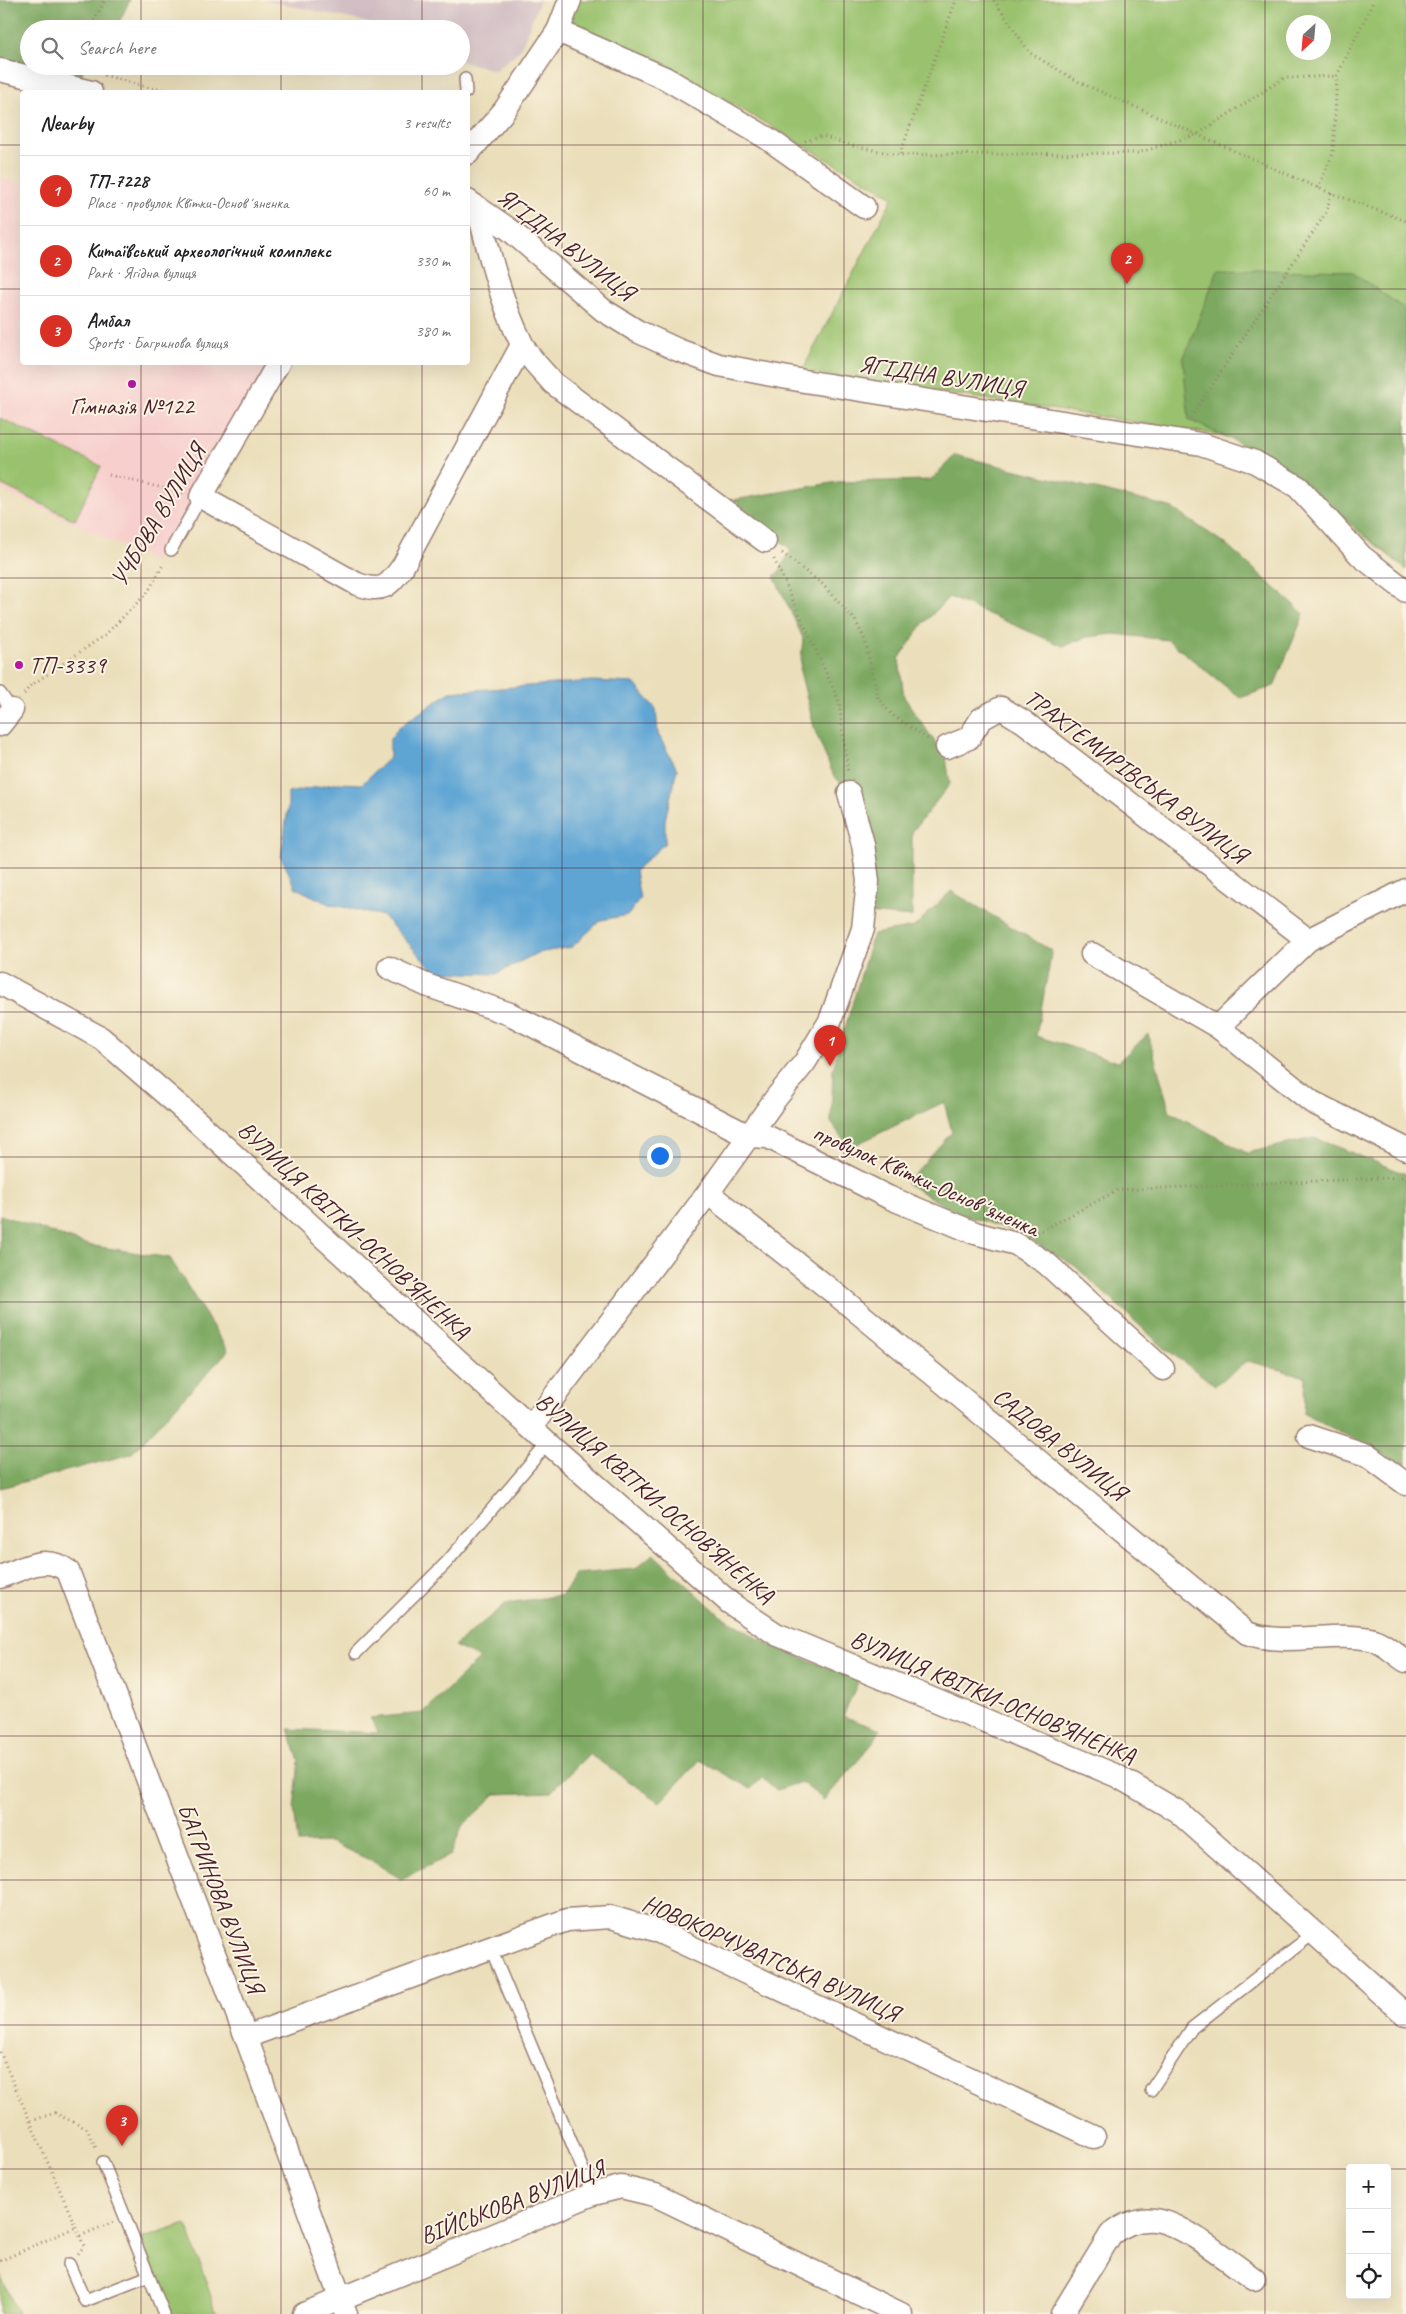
<!DOCTYPE html>
<meta charset="utf-8">
<style>
body{margin:0;font-family:Caveat,sans-serif;background:#f6f6f6;color:#202124}
.controls{position:absolute;right:15px;bottom:15px;display:grid;overflow:hidden;border-radius:5px;box-shadow:0 5px 20px #0002}
.controls button{width:45px;height:45px;display:grid;place-items:center;padding:0;border:0;border-bottom:1px solid #e0e0e0;background:#fff;color:#202124;font:25px sans-serif}
.compass{position:absolute;left:1286px;top:15px;width:45px;height:45px;border-radius:50%;background:#fff;box-shadow:0 5px 20px #0002;rotate:206deg}
.you{position:absolute;left:659px;top:1155px;width:18px;height:18px;margin:-12px;border:4px solid #fff;border-radius:50%;background:#1a73e8;box-shadow:0 0 0 8px #1a73e833}
.badge{display:grid;place-items:center;width:32px;height:32px;border-radius:50%;background:#d93025;color:#fff;font-size:16px;font-weight:700}
.pin{position:absolute;translate:-50% -41px;filter:drop-shadow(0 1px 2px #0008)}
.pin::after{content:'';position:absolute;top:26px;width:18px;height:15px;background:inherit;clip-path:polygon(0 0,100% 0,50% 100%)}
.list{margin:0;padding:0;list-style:none}
h2{display:flex;justify-content:space-between;align-items:center;height:65px;margin:0;padding:0 20px;font-size:21px}
h2 small{font-size:16px;font-weight:400;color:#757577}
.list li{display:grid;grid-template-columns:32px 1fr auto;gap:15px;align-items:center;box-sizing:border-box;height:70px;padding:0 20px;border-top:1px solid #e0e0e0}
.list b{display:block;font-size:19px;white-space:nowrap}
.list p{margin:0;font-size:16px;white-space:nowrap;color:#757577}
.list em{font-size:16px;font-style:normal;color:#757577}
.icon{flex:none;width:28px;height:28px;fill:none;stroke:currentColor;stroke-width:2;stroke-linecap:round;stroke-linejoin:round}
.map{position:relative;flex:none;width:1406px;height:2314px;overflow:hidden}
.search{position:absolute;background:#fff;box-shadow:0 5px 20px #0002;left:20px;top:20px;width:450px;height:55px;display:flex;align-items:center;gap:12px;box-sizing:border-box;padding:0 18px;border-radius:28px;color:#757577;font-size:19px}
.panel{position:absolute;background:#fff;box-shadow:0 5px 20px #0002;left:20px;top:90px;width:450px;height:275px;border-radius:5px}
.map>svg:first-child{display:block}
.built{fill:#f7d0ce}
.industrial{fill:#d2bec4}
.green{fill:#9ac26e;stroke:#72704c;fill-rule:evenodd}
.forest{fill:#7ba861;stroke:#626446}
.water{fill:#5ea5d4;stroke:#546280}
.lines{fill:none;stroke-linecap:round;stroke-linejoin:round}
.lane-casing{stroke:#9a7f73;stroke-width:14}
.street-casing{stroke:#9a7f73;stroke-width:25}
.path{stroke:#9a7f73;stroke-width:3;stroke-dasharray:1 4;stroke-linecap:butt}
.lane{stroke:#fff;stroke-width:11}
.street{stroke:#fff;stroke-width:22}
.grid{fill:none;stroke:#4a1f2b;stroke-width:1;stroke-opacity:0.55}
.poi-dot{fill:#b5179e;stroke:#fcf5e5;stroke-width:2}
.labels{text-anchor:middle;dominant-baseline:central;stroke-width:4;stroke-linejoin:round;paint-order:stroke}
.street-label{font-size:24px;fill:#4a1f2b;stroke:#fcf5e5}
.poi-label{font-size:24px;fill:#4a1f2b;stroke:#fcf5e5}
</style>
<div class="map">
<svg width="1406" height="2314" viewBox="0 0 1406 2314">
<rect width="100%" height="100%" fill="#fcf5e5"/>
<filter id="ink" filterUnits="userSpaceOnUse"><feTurbulence type="fractalNoise" baseFrequency=".02" numOctaves="2"/><feDisplacementMap in="SourceGraphic" scale="10" xChannelSelector="R" yChannelSelector="G"/><feConvolveMatrix kernelMatrix="1 2 1 2 8 2 1 2 1" color-interpolation-filters="sRGB"/></filter>
<filter id="wash" filterUnits="userSpaceOnUse"><feTurbulence type="fractalNoise" baseFrequency=".0096" numOctaves="4" result="noise"/><feDisplacementMap in="SourceGraphic" scale="20" xChannelSelector="R" yChannelSelector="G"/><feGaussianBlur stdDeviation="1.12" result="paint"/><feColorMatrix in="noise" values="0 0 0 0 0 0 0 0 0 0 0 0 0 0 0 0 0 1.4 0 .05"/><feComposite in="paint" operator="in"/></filter>
<g filter="url(#wash)">
<rect width="100%" height="100%" fill="#ebdfbb"/>
<path class="built" d="M0,178L22,183V362L275,363L155,562L0,489Z"/>
<path class="industrial" d="M264,0H495L504,2L505,0H540L520,50L495,70L461,61V29H398Z"/>
<g class="green">
<path d="M559,0H1406V566L1397,562L1239,438L802,371L893,197L699,85L554,19ZM1294,22H1324V52H1294Z"/>
<path d="M0,418L101,466L75,520L0,484Z"/>
<path d="M186,2224L217,2314H170L141,2239Z"/>
<path d="M0,2274L18,2314H0Z"/>
</g>
<g class="forest">
<path d="M0,0H130L117,26L101,29H29V66H85L76,88L0,70Z"/>
<path d="M1218,269L1353,272L1406,310V570L1303,481L1239,443L1189,420L1183,360Z"/>
<path d="M955,455L1170,507L1227,545L1304,614L1274,686L1240,698L1168,640L1114,634L1087,637L1063,646L949,597L922,625L899,659L904,697L946,758L950,784L912,832V917L865,913L849,793L833,774L815,731L800,671L803,638L774,576L779,572L791,550L734,500L837,482L931,480Z"/>
<path d="M951,891L1052,951L1036,1036L1118,1062L1148,1034L1170,1112L1247,1153L1314,1138L1406,1174V1465L1304,1414L1306,1377L1248,1361L1215,1385L1163,1347L1075,1266L1014,1231L955,1212L906,1183L952,1132L944,1102L849,1148L831,1122L833,1069L873,934L914,927Z"/>
<path d="M0,1215L88,1245L170,1258L228,1351L131,1454L0,1488V1315L2,1288L0,1287Z"/>
<path d="M653,1554L721,1616L770,1645L859,1680L843,1716L880,1730L873,1743L824,1800L801,1782L777,1790L762,1778L751,1789L700,1760L660,1802L589,1754L551,1792L496,1794L462,1826L451,1855L401,1879L372,1861L330,1842L298,1843L294,1809L299,1761L288,1729L379,1733L370,1718L423,1713L480,1658L454,1646L507,1603L562,1595L577,1574L635,1569Z"/>
</g>
<path class="water" d="M592,681L634,683L656,709L658,734L677,769L665,820V843L635,871L640,899L628,915L601,920L572,947L537,953L496,974L435,972L383,916L329,904L296,888L281,857L288,808V793L338,783L362,784L390,757V739L399,727L450,692Z"/>
</g>
<g filter="url(#ink)">
<g class="lines">
<defs>
<g id="lane">
<path d="M465,79L466,92"/>
<path d="M171,550L201,497"/>
<path d="M0,693L12,710"/>
<path d="M356,1653L447,1562L548,1443"/>
<path d="M491,1949L593,2194"/>
<path d="M1151,2090L1192,2028L1305,1940L1311,1932"/>
<path d="M103,2162L164,2314"/>
<path d="M69,2264L85,2301L149,2276"/>
</g>
<g id="street">
<path d="M558,31L665,78L767,138L864,207"/>
<path d="M0,70L91,92"/>
<path d="M468,153L504,111L558,31L570,0"/>
<path d="M468,201L510,230L603,310L637,331L678,350L719,365L804,381L1201,444L1255,462L1298,487L1361,556L1406,591"/>
<path d="M478,208C489,254 501,302 522,344C529,359 543,371 553,383L765,541"/>
<path d="M279,362L201,497L357,584C383,593 388,587 403,566L522,345"/>
<path d="M0,725L12,710"/>
<path d="M947,747L969,738L981,719L1001,708L1024,722L1308,940"/>
<path d="M1092,954L1218,1027L1312,1102L1406,1149"/>
<path d="M389,968L426,985L510,1014L749,1136L768,1137L888,1197L975,1233L1016,1244L1046,1263L1163,1369"/>
<path d="M0,983L101,1038L200,1124L548,1443L730,1603L776,1634L1117,1776L1177,1811L1406,2015"/>
<path d="M1218,1027L1308,940L1406,890"/>
<path d="M708,1193L837,1295L1247,1633C1284,1647 1331,1631 1370,1639C1382,1641 1396,1655 1406,1661"/>
<path d="M531,1427L708,1193L776,1098L805,1062L830,1021L863,929L868,881L863,844L849,793"/>
<path d="M1309,1436L1367,1455L1406,1484"/>
<path d="M0,1577C25,1568 45,1554 68,1571L246,2037L346,2314"/>
<path d="M246,2037L567,1920L611,1917L655,1930L1094,2137"/>
<path d="M304,2314L593,2194L621,2187L655,2195L901,2314"/>
<path d="M1062,2314L1111,2234C1123,2225 1139,2218 1155,2220C1183,2223 1230,2262 1254,2279"/>
</g>
</defs>
<use href="#lane" class="lane-casing"/>
<use href="#street" class="street-casing"/>
<g class="path">
<path d="M994,0L1030,53L1079,82L1318,188L1406,221"/>
<path d="M89,29L103,4L104,0"/>
<path d="M101,66V74"/>
<path d="M104,75L150,88L186,92"/>
<path d="M805,141L822,136L853,146L899,155L1138,153L1198,134L1284,78L1337,76"/>
<path d="M900,154L956,0"/>
<path d="M1318,188L1333,153L1337,76L1374,0"/>
<path d="M1191,421L1189,420L1327,211L1331,193"/>
<path d="M109,475L183,493"/>
<path d="M782,553L822,584L855,620L865,640L878,698L891,714L929,740"/>
<path d="M774,559L839,701L848,773"/>
<path d="M24,694L30,686L105,635L148,592L164,563"/>
<path d="M1037,1233L1118,1190L1406,1177"/>
<path d="M0,2052L84,2246L78,2254"/>
<path d="M31,2121L55,2113L87,2129L97,2150"/>
<path d="M80,2236L113,2222"/>
<path d="M0,2261L76,2227"/>
</g>
<use href="#lane" class="lane"/>
<use href="#street" class="street"/>
</g>
</g>
<path class="grid" d="M141,0V29M281,0V29M422,0V29M562,0V2314M703,0V2314M844,0V2314M984,0V2314M1125,0V2314M1265,0V2314M141,66V92M281,66V92M422,66V92M0,145H22M468,145H1406M0,289H22M468,289H1406M141,362V2314M281,362V2314M422,362V2314M0,434H1406M0,578H1406M0,723H1406M0,868H1406M0,1012H1406M0,1157H1406M0,1302H1406M0,1446H1406M0,1591H1406M0,1736H1406M0,1880H1406M0,2025H1406M0,2169H1350M1387,2169H1406"/>
<g class="poi-dot">
<circle cx="132" cy="384" r="5"/>
<circle cx="19" cy="665" r="5"/>
</g>
<g class="labels">
<g class="street-label">
<text transform="translate(566 244) rotate(38)">ЯГІДНА ВУЛИЦЯ</text>
<text transform="translate(941 376) rotate(9)">ЯГІДНА ВУЛИЦЯ</text>
<text transform="translate(158 515) rotate(-59)">УЧБОВА ВУЛИЦЯ</text>
<text transform="translate(1136 776) rotate(37)">ТРАХТЕМИРІВСЬКА ВУЛИЦЯ</text>
<text transform="translate(926 1180) rotate(24)">провулок Квітки-Основʼяненка</text>
<text transform="translate(354 1230) rotate(43)">ВУЛИЦЯ КВІТКИ-ОСНОВ’ЯНЕНКА</text>
<text transform="translate(1060 1444) rotate(39)">САДОВА ВУЛИЦЯ</text>
<text transform="translate(655 1498) rotate(41)">ВУЛИЦЯ КВІТКИ-ОСНОВ’ЯНЕНКА</text>
<text transform="translate(993 1697) rotate(23)">ВУЛИЦЯ КВІТКИ-ОСНОВ’ЯНЕНКА</text>
<text transform="translate(221 1898) rotate(69)">БАГРИНОВА ВУЛИЦЯ</text>
<text transform="translate(771 1958) rotate(24)">НОВОКОРЧУВАТСЬКА ВУЛИЦЯ</text>
<text transform="translate(512 2202) rotate(-21)">ВІЙСЬКОВА ВУЛИЦЯ</text>
</g>
<g class="poi-label">
<text x="132" y="406">Гімназія №122</text>
<text x="29" y="665" text-anchor="start">ТП-3339</text>
</g>
</g>
</svg>
<div class="controls">
<button>+</button>
<button>−</button>
<button><svg class="icon" aria-label="locate" viewBox="0 0 24 24"><circle cx="12" cy="12" r="6"/><path d="M12 2v4M12 18v4M2 12h4M18 12h4"/></svg></button>
</div>
<svg class="compass" viewBox="-18 -18 36 36"><path d="M0-13l5 13h-10z" fill="#e53935"/><path d="M0 13l5-13h-10z" fill="#757577"/></svg>
<div class="you"></div>
<div class="pin badge" style="left:830px;top:1066px">1</div>
<div class="pin badge" style="left:1127px;top:284px">2</div>
<div class="pin badge" style="left:122px;top:2146px">3</div>
<div class="search"><svg class="icon" aria-label="search" viewBox="0 0 24 24"><circle cx="10" cy="10" r="6"/><path d="M15 15l6 6"/></svg>Search here</div>
<section class="panel">
<h2>Nearby<small>3 results</small></h2>
<ul class="list">
<li><span class="badge">1</span><div><b>ТП-7228</b><p>Place · провулок Квітки-Основʼяненка</p></div><em>60 m</em></li>
<li><span class="badge">2</span><div><b>Китаївський археологічний комплекс</b><p>Park · Ягідна вулиця</p></div><em>330 m</em></li>
<li><span class="badge">3</span><div><b>Амбал</b><p>Sports · Багринова вулиця</p></div><em>380 m</em></li>
</ul>
</section>
</div>
